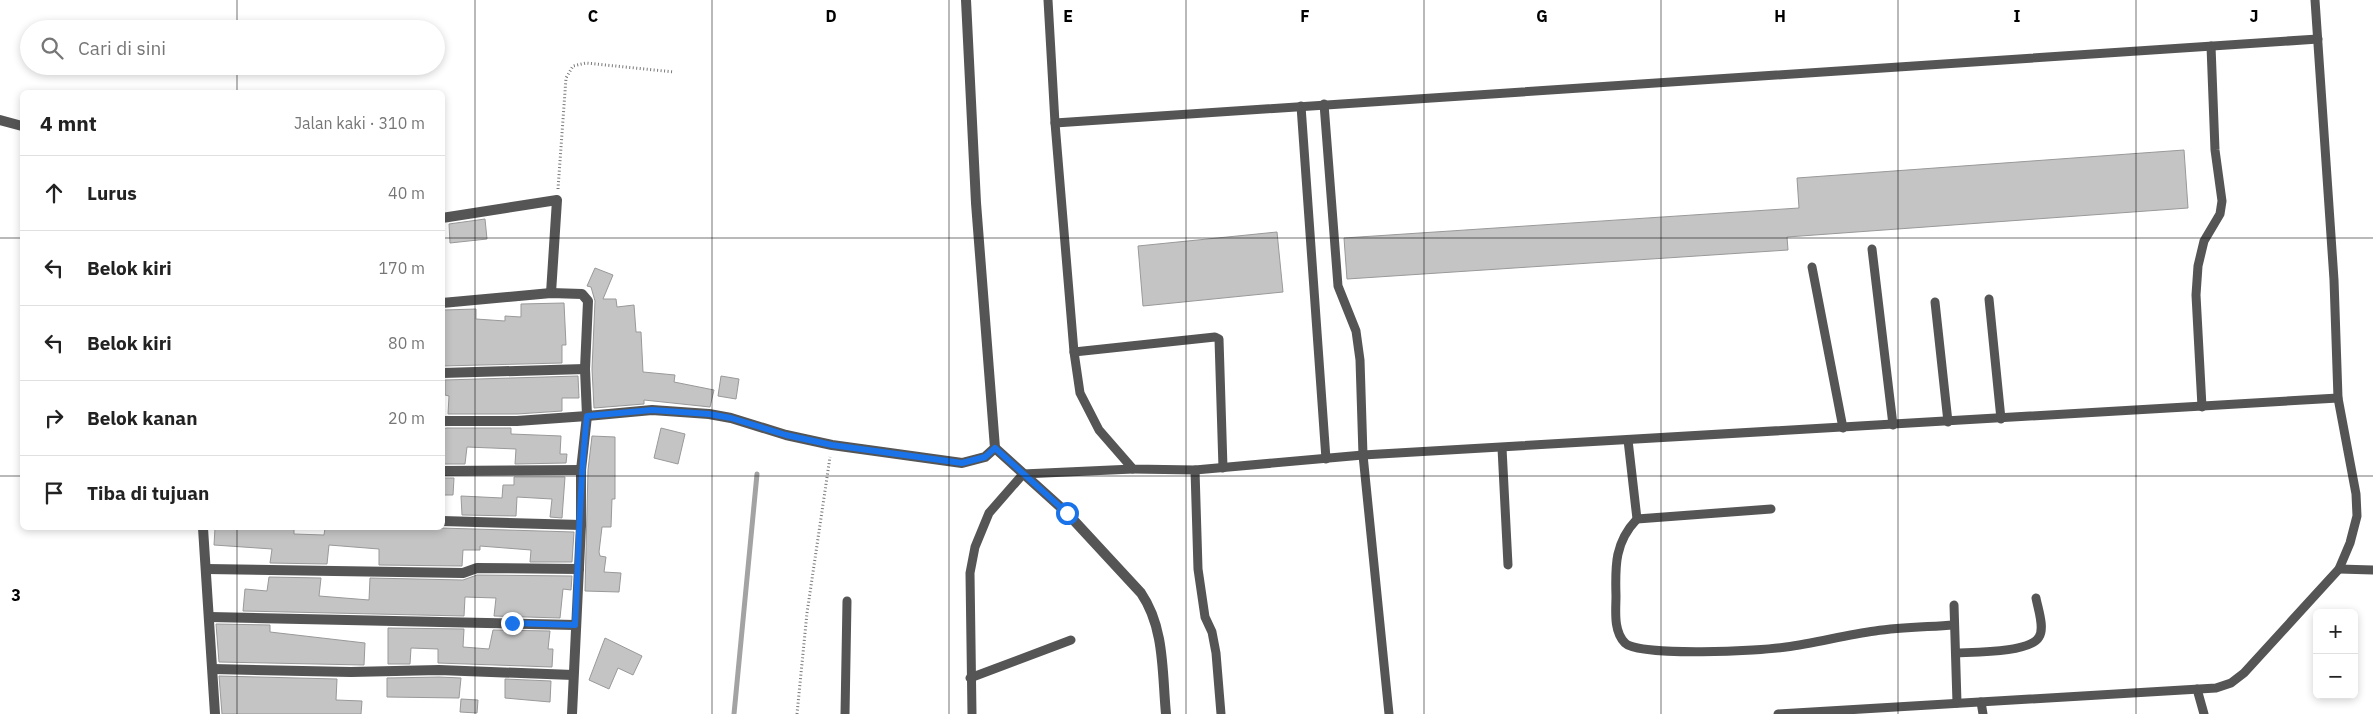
<!DOCTYPE html>
<html lang="id">
<meta charset="utf-8">
<style>
body{margin:0;font-family:"IBM Plex Sans",sans-serif;background:#f6f6f6;color:#222}
.controls{position:absolute;right:15px;bottom:15px;display:grid;overflow:hidden;border-radius:8px;box-shadow:0 2px 8px #0003}
.controls button{width:45px;height:45px;display:grid;place-items:center;padding:0;border:0;border-bottom:1px solid #e0e0e0;background:#fff;color:#222;font:25px sans-serif}
.stop{position:absolute;width:15px;height:15px;margin:-11px;border:4px solid #1a73e8;border-radius:50%;background:#fff}
.stop.end{background:#1a73e8;border-color:#fff;box-shadow:0 1px 5px #0008}
.list{margin:0;padding:0;list-style:none}
h2{display:flex;justify-content:space-between;align-items:center;height:65px;margin:0;padding:0 20px;font-size:21px}
h2 small{font-size:16px;font-weight:400;color:#767676}
.list li{display:grid;grid-template-columns:32px 1fr auto;gap:15px;align-items:center;box-sizing:border-box;height:75px;padding:0 20px;border-top:1px solid #e0e0e0}
.list b{display:block;font-size:19px;white-space:nowrap}
.list em{font-size:16px;font-style:normal;color:#767676}
.icon{flex:none;width:28px;height:28px;fill:none;stroke:currentColor;stroke-width:2;stroke-linecap:round;stroke-linejoin:round}
.map{position:relative;flex:none;width:2373px;height:714px;overflow:hidden}
.search{position:absolute;background:#fff;box-shadow:0 2px 8px #0003;left:20px;top:20px;width:425px;height:55px;display:flex;align-items:center;gap:12px;box-sizing:border-box;padding:0 18px;border-radius:28px;color:#767676;font-size:19px}
.panel{position:absolute;background:#fff;box-shadow:0 2px 8px #0003;left:20px;top:90px;width:425px;height:440px;border-radius:8px}
.map>svg:first-child{display:block}
.lines{fill:none;stroke-linecap:round;stroke-linejoin:round}
.stream{stroke:#a3a3a3;stroke-width:5}
.building{fill:#c4c4c4;stroke:#999}
.path{stroke:#777;stroke-width:3;stroke-dasharray:1 2.5;stroke-linecap:butt}
.service{stroke:#555;stroke-width:9}
.minor{stroke:#555;stroke-width:10}
.tertiary{stroke:#555;stroke-width:10}
.route{stroke:#1a73e8;stroke-width:6}
.grid{fill:none;stroke:#000;stroke-width:1;stroke-opacity:0.55}
.grid-label{font-size:16px;text-anchor:middle;font-weight:bold;fill:#000;stroke:#fff;stroke-width:4;stroke-linejoin:round;paint-order:stroke}
</style>
<div class="map">
<svg width="2373" height="714" viewBox="0 0 2373 714">
<rect width="100%" height="100%" fill="#fff"/>
<g class="lines">
<path class="stream" d="M734,714L757,474"/>
</g>
<g class="building">
<path d="M2184,150L2188,208L1787,237L1788,250L1347,279L1344,238L1799,208L1797,178Z"/>
<path d="M485,219L487,239L450,243L449,224Z"/>
<path d="M1277,232L1283,292L1143,306L1138,246Z"/>
<path d="M595,268L613,275L603,299H616L617,307L634,305L636,332H641L643,372L675,375L674,382L714,390L710,407L644,400V404L594,408L592,369L595,301L591,287L587,286Z"/>
<path d="M564,303L566,345H562V363L442,366L444,310L476,309V319L505,321V316L521,317V304Z"/>
<path d="M578,376L579,398H562V411L517,414H448L449,396L445,395V380Z"/>
<path d="M721,376L739,379L736,399L718,396Z"/>
<path d="M447,428H511V434L561,436L560,454H567L566,463L515,464L516,449L467,447L465,464H442V429Z"/>
<path d="M661,428L685,434L678,464L654,458Z"/>
<path d="M592,436L615,437V499H612L611,527H602L599,552L600,556L606,557L604,572L621,573L619,592L585,591L588,470Z"/>
<path d="M514,477H565L562,518L550,517L552,499L517,497L516,516L462,515L461,496L502,498L503,485H514Z"/>
<path d="M442,478H454L453,495H442Z"/>
<path d="M215,528H290L294,529V534L324,535L325,528H440L574,532L572,562H530L531,550L480,546V550H463L462,566L379,565V549L329,545L327,564L270,563L272,549L214,545Z"/>
<path d="M477,575L572,576L571,590L563,589L560,618L494,616L496,598L465,597L464,616L243,611L245,589L267,591L269,577L321,578L319,596L369,600L370,578L463,580Z"/>
<path d="M216,624L270,625V632L365,643L364,665L219,662Z"/>
<path d="M388,628L464,629L463,647L489,649L493,630L550,631L548,649H553L552,667L438,663V649L411,648L410,664H388Z"/>
<path d="M605,638L642,656L633,675L618,668L609,689L589,680Z"/>
<path d="M219,676L337,679L336,700L362,701L361,714H222Z"/>
<path d="M439,677L461,678L459,698L387,697V678Z"/>
<path d="M505,679L551,681L550,702L505,698Z"/>
<path d="M461,699L478,700L477,713L460,712Z"/>
</g>
<g class="lines">
<g class="path">
<path d="M558,189L566,78L573,66L586,63L674,72"/>
<path d="M797,714L807,613L830,457"/>
</g>
<g class="service">
<path d="M1048,0L1055,123L1074,352L1080,393L1099,430L1133,469L1195,470L1363,455L2338,398"/>
<path d="M1324,104L1338,286L1356,331L1360,360L1363,455L1389,714"/>
<path d="M1301,106L1326,459"/>
<path d="M1055,123L2318,39"/>
<path d="M1872,249L1893,425"/>
<path d="M1812,267L1843,428"/>
<path d="M1989,299L2001,419"/>
<path d="M1935,302L1948,422"/>
<path d="M1074,352L1215,337L1219,339L1223,468"/>
<path d="M2202,407L2196,295L2198,266L2204,241L2220,214L2222,201L2215,150L2211,46"/>
<path d="M1628,440L1637,519C1615,542 1615,565 1616,596C1616,610 1613,631 1625,643C1639,657 1762,651 1786,647C1816,643 1845,635 1875,631C1901,627 1928,627 1954,625"/>
<path d="M1502,448L1508,565"/>
<path d="M1195,470L1198,569L1205,617L1212,632L1216,653L1221,714"/>
<path d="M1637,519L1771,509"/>
<path d="M2339,569L2373,570"/>
<path d="M1954,605L1957,703"/>
<path d="M1956,653C1973,652 2030,653 2039,637C2045,628 2038,609 2036,598"/>
<path d="M970,678L1071,640"/>
<path d="M2197,689L2204,714"/>
<path d="M1981,702L1983,714"/>
<path d="M845,714L847,601"/>
<path d="M972,714L970,573L975,547L989,513L1023,474L1133,469"/>
<path d="M1778,714L2216,688L2231,683L2244,673L2339,569L2350,543L2357,516L2356,494L2338,398L2334,280L2315,0"/>
</g>
<g class="minor">
<path d="M0,120L22,126"/>
<path d="M442,218L557,200L551,293"/>
<path d="M442,373L585,369"/>
<path d="M442,421H517L587,416L581,470V525L572,714"/>
<path d="M995,448L1067,513L1141,593C1165,628 1162,673 1166,714"/>
<path d="M442,471L581,470"/>
<path d="M442,521L581,525"/>
<path d="M203,528L215,714"/>
<path d="M207,569L463,573L477,568L579,569"/>
<path d="M210,617L575,625"/>
<path d="M213,669L351,672L439,670L573,675"/>
</g>
<path class="tertiary" d="M442,303L551,293L582,294L588,301L585,369L587,416L652,410L709,414L731,418L786,435L832,445L962,463L985,457L995,448L976,203L966,0"/>
</g>
<g class="lines">
<path class="route" d="M512,623L575,625C579,555 579,485 587,416L652,410L709,414L731,418L786,435L832,445L962,463L985,457L995,448L1067,513"/>
</g>
<path class="grid" d="M237,0V29M475,0V714M712,0V714M949,0V714M1186,0V714M1424,0V714M1661,0V714M1898,0V714M2136,0V714M237,66V92M0,238H22M442,238H2373M0,476H22M442,476H2373M237,528V714"/>
<g class="grid-label">
<text x="593" y="22">C</text>
<text x="831" y="22">D</text>
<text x="1068" y="22">E</text>
<text x="1305" y="22">F</text>
<text x="1542" y="22">G</text>
<text x="1780" y="22">H</text>
<text x="2017" y="22">I</text>
<text x="2254" y="22">J</text>
<text x="16" y="601">3</text>
</g>
</svg>
<div class="controls">
<button>+</button>
<button>−</button>
</div>
<div class="stop" style="left:1067px;top:513px"></div>
<div class="stop end" style="left:512px;top:623px"></div>
<div class="search"><svg class="icon" aria-label="search" viewBox="0 0 24 24"><circle cx="10" cy="10" r="6"/><path d="M15 15l6 6"/></svg>Cari di sini</div>
<section class="panel">
<h2>4 mnt<small>Jalan kaki · 310 m</small></h2>
<ul class="list">
<li><svg class="icon" aria-label="ahead" viewBox="0 0 24 24"><path d="M12 20V5M6 11l6-6 6 6"/></svg><div><b>Lurus</b></div><em>40 m</em></li>
<li><svg class="icon" aria-label="left" viewBox="0 0 24 24"><path d="M17 20v-9H6M10 6l-5 5 5 5"/></svg><div><b>Belok kiri</b></div><em>170 m</em></li>
<li><svg class="icon" aria-label="left" viewBox="0 0 24 24"><path d="M17 20v-9H6M10 6l-5 5 5 5"/></svg><div><b>Belok kiri</b></div><em>80 m</em></li>
<li><svg class="icon" aria-label="right" viewBox="0 0 24 24"><path d="M7 20v-9h11M14 6l5 5-5 5"/></svg><div><b>Belok kanan</b></div><em>20 m</em></li>
<li><svg class="icon" aria-label="arrive" viewBox="0 0 24 24"><path d="M6 21V4h12l-3 4 3 4H6"/></svg><div><b>Tiba di tujuan</b></div></li>
</ul>
</section>
</div>
